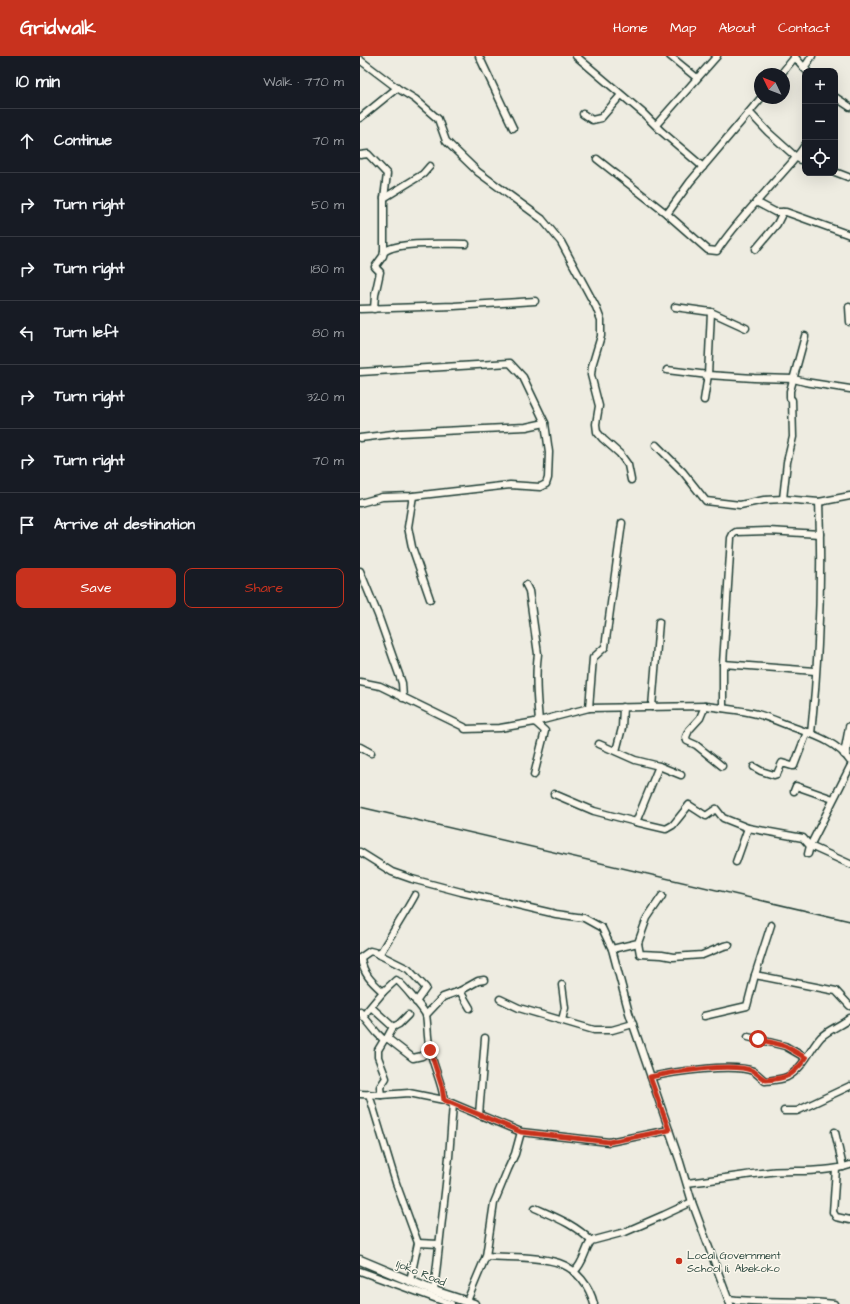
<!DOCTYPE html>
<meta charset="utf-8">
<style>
body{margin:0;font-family:"Architects Daughter",sans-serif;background:#20242c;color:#f1f3f6}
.controls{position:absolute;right:12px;top:12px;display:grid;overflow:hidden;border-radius:8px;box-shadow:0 4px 16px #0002}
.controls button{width:36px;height:36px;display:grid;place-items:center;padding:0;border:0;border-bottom:1px solid #363941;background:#171b24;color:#f1f3f6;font:20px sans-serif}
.compass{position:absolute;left:394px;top:12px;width:36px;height:36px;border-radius:50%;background:#171b24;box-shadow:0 4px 16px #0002;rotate:313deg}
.stop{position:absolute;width:12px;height:12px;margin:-9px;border:3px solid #c8321e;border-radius:50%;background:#fff}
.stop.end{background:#c8321e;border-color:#fff;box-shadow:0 1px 4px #0008}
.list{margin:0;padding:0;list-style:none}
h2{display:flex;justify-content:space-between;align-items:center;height:52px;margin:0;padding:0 16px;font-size:17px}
h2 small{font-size:13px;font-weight:400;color:#9ea1a6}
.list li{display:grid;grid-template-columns:26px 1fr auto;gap:12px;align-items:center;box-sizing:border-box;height:64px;padding:0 16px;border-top:1px solid #363941}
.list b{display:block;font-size:15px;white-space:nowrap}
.list em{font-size:13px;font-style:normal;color:#9ea1a6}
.actions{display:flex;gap:8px;padding:12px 16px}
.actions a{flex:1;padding:9px 0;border:1px solid #c8321e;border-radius:8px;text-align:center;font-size:14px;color:#c8321e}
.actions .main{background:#c8321e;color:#fff}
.icon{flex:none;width:22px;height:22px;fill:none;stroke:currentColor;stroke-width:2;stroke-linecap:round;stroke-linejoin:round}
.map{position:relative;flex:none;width:490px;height:1248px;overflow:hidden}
header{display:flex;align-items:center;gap:24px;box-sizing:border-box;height:56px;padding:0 20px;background:#c8321e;color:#fff}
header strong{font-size:19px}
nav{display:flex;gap:22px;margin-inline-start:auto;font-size:14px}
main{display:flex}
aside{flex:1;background:#171b24}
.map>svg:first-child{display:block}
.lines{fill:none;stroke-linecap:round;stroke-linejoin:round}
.minor-casing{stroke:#1f3d34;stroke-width:9}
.major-casing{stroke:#1f3d34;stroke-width:11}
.minor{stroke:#fbf7ec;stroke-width:6}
.major{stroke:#fbf7ec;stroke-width:8}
.rail{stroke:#1f3d34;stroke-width:1.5}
.route{stroke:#c8321e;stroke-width:5}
.poi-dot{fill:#c8321e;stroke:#fbf7ec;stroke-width:1.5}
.labels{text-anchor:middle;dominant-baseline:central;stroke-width:3;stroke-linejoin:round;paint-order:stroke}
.poi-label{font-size:11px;fill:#1f3d34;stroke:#fbf7ec;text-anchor:start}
.street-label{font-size:11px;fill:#1f3d34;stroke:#fbf7ec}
</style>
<header>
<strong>Gridwalk</strong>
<nav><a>Home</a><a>Map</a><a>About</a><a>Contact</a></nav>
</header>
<main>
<aside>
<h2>10 min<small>Walk · 770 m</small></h2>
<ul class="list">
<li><svg class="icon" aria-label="ahead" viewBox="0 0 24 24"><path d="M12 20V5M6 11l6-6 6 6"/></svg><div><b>Continue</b></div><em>70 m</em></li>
<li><svg class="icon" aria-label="right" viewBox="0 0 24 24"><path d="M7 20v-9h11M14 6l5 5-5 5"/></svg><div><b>Turn right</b></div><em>50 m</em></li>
<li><svg class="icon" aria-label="right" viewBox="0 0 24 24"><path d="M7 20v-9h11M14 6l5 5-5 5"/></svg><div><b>Turn right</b></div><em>180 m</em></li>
<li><svg class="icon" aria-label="left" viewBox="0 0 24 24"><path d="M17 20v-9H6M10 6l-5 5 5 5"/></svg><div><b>Turn left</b></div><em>80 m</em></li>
<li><svg class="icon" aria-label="right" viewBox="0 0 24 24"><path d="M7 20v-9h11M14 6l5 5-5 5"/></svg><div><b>Turn right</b></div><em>320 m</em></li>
<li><svg class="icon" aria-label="right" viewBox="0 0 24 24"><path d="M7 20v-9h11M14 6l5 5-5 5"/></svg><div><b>Turn right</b></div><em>70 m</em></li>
<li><svg class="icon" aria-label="arrive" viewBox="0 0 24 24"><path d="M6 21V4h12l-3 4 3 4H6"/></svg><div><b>Arrive at destination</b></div></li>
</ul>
<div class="actions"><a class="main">Save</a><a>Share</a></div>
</aside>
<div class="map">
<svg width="490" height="1248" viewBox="0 0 490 1248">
<rect width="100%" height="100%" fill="#eeece1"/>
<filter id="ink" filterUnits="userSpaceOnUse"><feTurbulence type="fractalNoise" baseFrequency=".025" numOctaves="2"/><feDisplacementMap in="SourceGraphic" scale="8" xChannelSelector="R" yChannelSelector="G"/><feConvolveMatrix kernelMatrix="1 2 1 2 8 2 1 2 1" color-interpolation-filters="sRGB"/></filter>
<g filter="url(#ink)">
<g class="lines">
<defs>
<g id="minor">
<path d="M119,0L153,72"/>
<path d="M216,0L283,57L301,75L343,111"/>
<path d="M310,0L337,22"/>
<path d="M434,0L447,15"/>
<path d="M0,4L37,32L55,43L78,63L86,85L118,116L182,163L201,186L236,251L241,264V280L232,310L231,319L239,350L236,368L237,376L243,383L260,398L268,409L271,424"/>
<path d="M444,12L452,0"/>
<path d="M421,18L435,1"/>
<path d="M475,41L490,51"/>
<path d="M390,57L408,76L437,102L441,104H445"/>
<path d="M223,58L232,64L241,62L261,39"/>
<path d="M0,62L37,32"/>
<path d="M296,69L357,0"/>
<path d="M0,99L8,98L27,118L24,142V196L23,200L15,211L20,216L15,239L14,253"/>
<path d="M237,103L307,158L348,194L357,195C374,169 396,147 416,124C426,113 437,102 445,89"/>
<path d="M475,116L488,121"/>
<path d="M24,142L63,118L70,110"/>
<path d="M396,146L415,156H426L490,179"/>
<path d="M307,158L330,126L401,42"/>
<path d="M396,193L417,168L423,156"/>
<path d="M24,196C38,185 87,188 106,188"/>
<path d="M315,251L351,256L386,272"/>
<path d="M489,251L490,266"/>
<path d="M0,253L94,250L175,245"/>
<path d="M307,314L348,319L394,322L434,323L445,326L490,333"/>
<path d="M0,316L150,307L163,321L185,367L189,396L188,422L186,428L180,431L150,429L53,440L22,441L0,447"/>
<path d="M344,344L348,319L351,256"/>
<path d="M0,382L41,377L166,371L185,367"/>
<path d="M296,389L323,416L346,445L380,449L404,444L423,443L459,446L490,440"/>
<path d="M53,440L48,471L52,491L70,543"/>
<path d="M423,443L427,406L433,381L432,344L430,342V335L445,280"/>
<path d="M0,515L18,559L42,627L43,642"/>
<path d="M166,529L169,535L178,598C175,620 177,643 179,665"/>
<path d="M363,608L455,615"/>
<path d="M0,626L20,630L104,671L105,673L140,672L175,666L229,652L345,650C362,652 380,654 397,658C411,662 424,668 438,673C457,680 478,687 490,705"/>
<path d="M345,650L340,662L329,674L326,681L327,685L336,689L362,710"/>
<path d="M292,651L299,566"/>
<path d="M229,652L233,602L245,591L262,467"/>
<path d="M363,652V608L371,482L373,478L376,476L408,475L460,478"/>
<path d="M451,678C459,601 462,523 459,446"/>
<path d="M239,688L275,704L299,710L321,719"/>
<path d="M0,691L11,697"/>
<path d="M256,695L262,672L263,651"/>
<path d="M394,711L401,715L414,719L417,718L422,707L432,710H434L447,676"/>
<path d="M490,711L450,790L490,808"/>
<path d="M174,719L185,675L175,666"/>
<path d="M434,735L436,730L473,743"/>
<path d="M194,738L234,755L276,766L306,773L313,769L329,749L346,760L356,753L363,762L388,772L443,782L450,790L448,798"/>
<path d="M276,766L299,710"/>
<path d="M0,796L32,816L52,823L101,836L196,858L224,862L242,872L252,893L269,957L320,1106L332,1146L370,1248"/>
<path d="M376,806L388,772"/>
<path d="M278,887L280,898L302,899L313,901L342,899L364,890L369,889"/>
<path d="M252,893L278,887L287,862L302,840"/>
<path d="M19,899C31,879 44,859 55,839"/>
<path d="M0,902L10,895L14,896L48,913L66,932L56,946"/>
<path d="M1,902C3,918 12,926 23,936"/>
<path d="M395,919L476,935L490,950"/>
<path d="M100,935L118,925L124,924"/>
<path d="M140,943L159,952L234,974H252L273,968"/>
<path d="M11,951L33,971L27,982"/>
<path d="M0,956L17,977L24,984L18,994V1001L26,1022L20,1031L21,1039"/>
<path d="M66,959L83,941L100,935L110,952"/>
<path d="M3,960L23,936L36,924C40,925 64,954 66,959C68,970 67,982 70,993C73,1011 82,1026 84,1044"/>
<path d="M344,960L387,950L395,919L411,869"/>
<path d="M202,964L205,952L202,929"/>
<path d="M33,971L39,968L48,959"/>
<path d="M388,981L425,990L446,1002"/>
<path d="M24,984L27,982L53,1002L62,1000L70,994"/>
<path d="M291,1021C313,1016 373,1007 393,1015C397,1017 401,1022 405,1025C413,1024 420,1024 427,1021C443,1013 450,993 461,981C468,974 482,969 490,962"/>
<path d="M0,1038L21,1039L49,1037L84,1044L161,1076L249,1086L309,1074"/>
<path d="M9,1038L36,1127L58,1187L50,1225"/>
<path d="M424,1055H437L490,1030"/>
<path d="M119,1059L125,982"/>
<path d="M475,1076L483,1111"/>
<path d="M476,1113L473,1156L476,1161L490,1164"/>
<path d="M327,1127C355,1124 382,1119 410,1116C436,1114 465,1117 490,1109"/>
<path d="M175,1152C195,1161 216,1169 231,1185"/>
<path d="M58,1187L79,1188"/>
<path d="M126,1200C148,1202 178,1200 199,1207C217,1213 230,1231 234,1248"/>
<path d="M0,1215L91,1248"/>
<path d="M214,1216C225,1205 223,1197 231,1185L265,1176L304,1159L332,1146"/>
<path d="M74,1235L89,1101L93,1048"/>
<path d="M369,1243C404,1248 439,1243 474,1248"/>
<path d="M107,1245L126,1200L134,1147L148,1113L155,1098L161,1076"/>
</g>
<g id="major">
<path d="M485,698L490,671"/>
<path d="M0,1204L74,1235L114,1248"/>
</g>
</defs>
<use href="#minor" class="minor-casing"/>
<use href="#major" class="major-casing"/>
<use href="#minor" class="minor"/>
<use href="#major" class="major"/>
<path class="rail" d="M0,751L490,865"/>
</g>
</g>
<g class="lines" filter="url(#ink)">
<path class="route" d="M70,994L82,1031L84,1044L161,1076L249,1086L309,1074L290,1021C313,1016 373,1006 393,1015C397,1017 401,1022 406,1024C428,1022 432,1020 446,1002L425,990L398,983"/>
</g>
<circle class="poi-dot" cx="319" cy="1205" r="4"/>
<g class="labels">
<g class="poi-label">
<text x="327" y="1199">Local Government<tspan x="327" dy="13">School Ii, Abekoko</tspan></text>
</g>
<g class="street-label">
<text transform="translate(61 1217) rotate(22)">Ijoko Road</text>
</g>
</g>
</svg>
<div class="controls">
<button>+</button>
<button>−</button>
<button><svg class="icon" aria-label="locate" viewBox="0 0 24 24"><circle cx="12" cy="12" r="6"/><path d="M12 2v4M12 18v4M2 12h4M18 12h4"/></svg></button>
</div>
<svg class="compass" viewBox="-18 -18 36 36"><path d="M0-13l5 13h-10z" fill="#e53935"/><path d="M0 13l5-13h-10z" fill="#9ea1a6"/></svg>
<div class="stop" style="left:398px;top:983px"></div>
<div class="stop end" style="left:70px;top:994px"></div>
</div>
</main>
